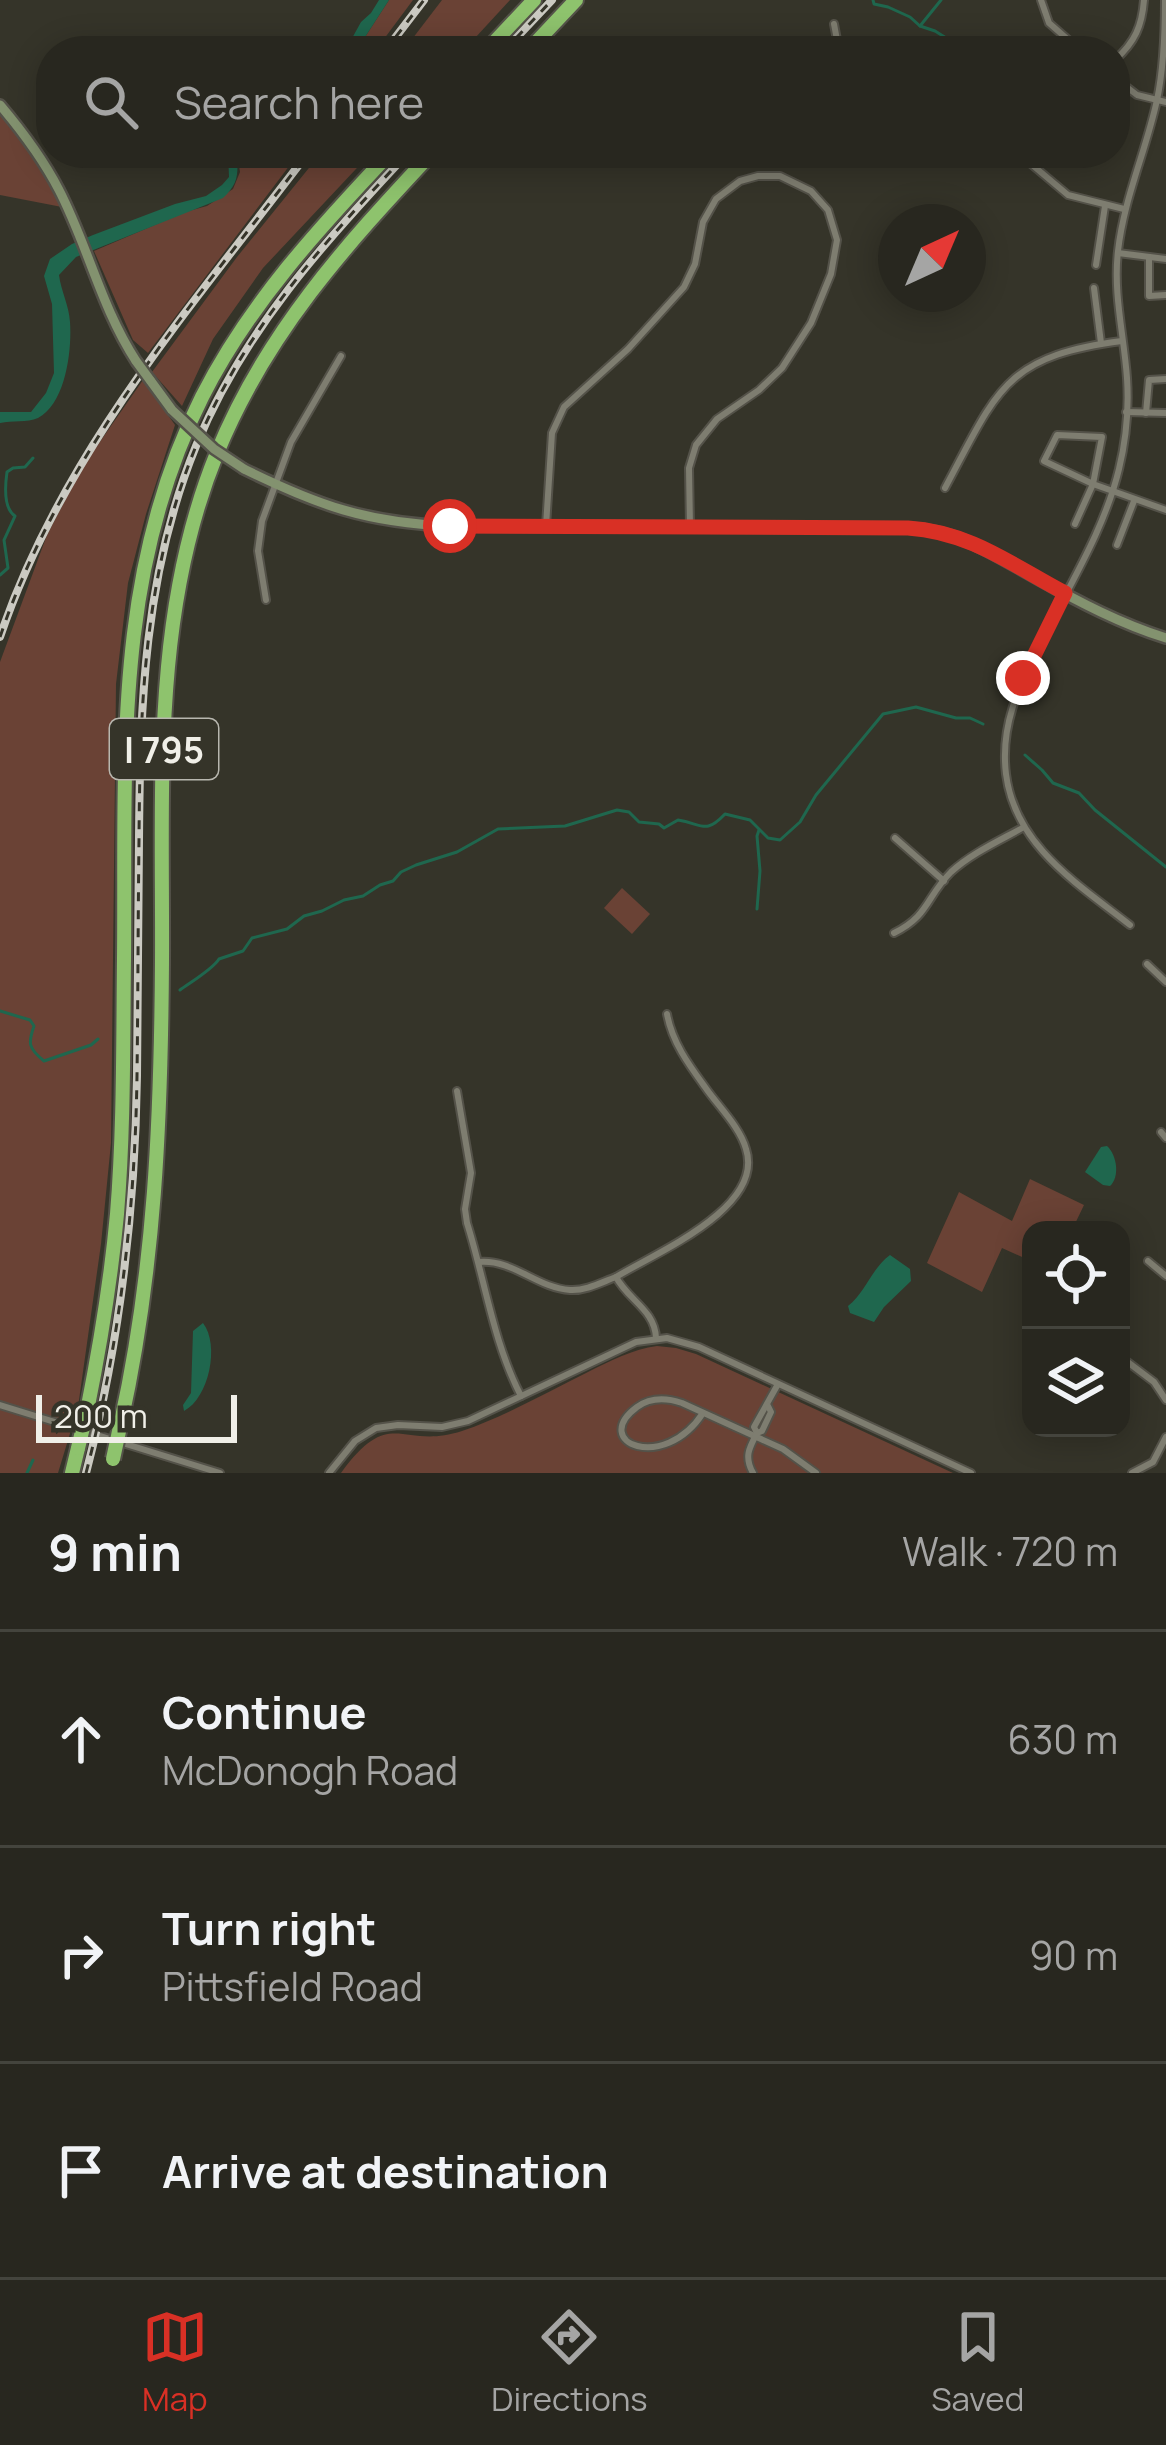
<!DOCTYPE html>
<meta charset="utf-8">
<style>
body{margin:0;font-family:Manrope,sans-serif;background:#302f28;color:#f1f3f6}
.controls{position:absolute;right:36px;bottom:36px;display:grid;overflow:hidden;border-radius:24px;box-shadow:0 6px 30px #0003}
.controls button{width:108px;height:108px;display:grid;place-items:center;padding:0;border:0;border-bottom:3px solid #44443d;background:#28271f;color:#f1f3f6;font:60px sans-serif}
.compass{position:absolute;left:878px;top:204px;width:108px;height:108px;border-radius:50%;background:#28271f;box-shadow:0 6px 30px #0003;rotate:44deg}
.scale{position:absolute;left:36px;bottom:30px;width:201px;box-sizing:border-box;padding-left:12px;border:6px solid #f0efe8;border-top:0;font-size:33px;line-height:42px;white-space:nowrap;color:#f0efe8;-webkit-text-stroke:9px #353429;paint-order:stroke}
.stop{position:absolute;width:36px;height:36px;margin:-27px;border:9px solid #d93025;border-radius:50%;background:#fff}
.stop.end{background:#d93025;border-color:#fff;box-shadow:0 3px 12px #0008}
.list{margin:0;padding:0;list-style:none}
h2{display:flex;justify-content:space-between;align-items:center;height:156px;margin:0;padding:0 48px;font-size:51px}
h2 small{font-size:39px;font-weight:400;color:#a5a5a4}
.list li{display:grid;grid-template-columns:78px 1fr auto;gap:36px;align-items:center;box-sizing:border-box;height:216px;padding:0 48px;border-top:3px solid #44443d}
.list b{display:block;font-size:45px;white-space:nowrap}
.list p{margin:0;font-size:39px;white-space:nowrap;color:#a5a5a4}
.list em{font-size:39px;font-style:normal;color:#a5a5a4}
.icon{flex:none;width:66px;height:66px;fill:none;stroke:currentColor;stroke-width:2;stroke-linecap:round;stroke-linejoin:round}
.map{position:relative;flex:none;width:1166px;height:1473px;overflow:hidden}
.search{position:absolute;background:#28271f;box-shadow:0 6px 30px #0003;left:36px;right:36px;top:36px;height:132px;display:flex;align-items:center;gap:30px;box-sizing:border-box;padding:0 42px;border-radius:48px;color:#a5a5a4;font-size:45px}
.sheet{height:804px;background:#28271f}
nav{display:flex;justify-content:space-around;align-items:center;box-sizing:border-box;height:168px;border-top:3px solid #44443d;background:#28271f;font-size:33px;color:#a5a5a4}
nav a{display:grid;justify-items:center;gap:6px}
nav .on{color:#d93025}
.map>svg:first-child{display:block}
.green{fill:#6a4235}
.water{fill:#1f674e}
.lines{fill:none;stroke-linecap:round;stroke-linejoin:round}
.stream{stroke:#1f674e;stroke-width:3}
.street-casing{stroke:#545249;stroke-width:10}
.secondary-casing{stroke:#545249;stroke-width:14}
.highway-casing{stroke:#545249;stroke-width:18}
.street{stroke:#7e7d70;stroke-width:6}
.secondary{stroke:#83926f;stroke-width:9}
.highway{stroke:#8ec36d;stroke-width:14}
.rail-casing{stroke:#cbcac2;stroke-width:8}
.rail{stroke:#353429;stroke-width:3;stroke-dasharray:9;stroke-linecap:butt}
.secondary-bridge-casing{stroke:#545249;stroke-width:14;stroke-linecap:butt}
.highway-bridge-casing{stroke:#545249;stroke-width:18;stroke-linecap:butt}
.secondary-bridge{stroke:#83926f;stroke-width:9}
.highway-bridge{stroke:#8ec36d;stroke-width:14}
.route{stroke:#d93025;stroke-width:15}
.labels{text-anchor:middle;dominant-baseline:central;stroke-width:10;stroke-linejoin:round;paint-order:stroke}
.shield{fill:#353429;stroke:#b8b7af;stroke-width:3}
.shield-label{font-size:36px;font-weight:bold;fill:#f0efe8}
</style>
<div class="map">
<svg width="1166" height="1473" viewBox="0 0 1166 1473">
<rect width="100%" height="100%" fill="#353429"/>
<g class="green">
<path d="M389,0H413L375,51H356Z"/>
<path d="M442,0H510L463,51H403Z"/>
<path d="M0,110L28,147L62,207L0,195Z"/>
<path d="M237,153H299L148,353L133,340L94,251L185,212L207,206L233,189L240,172Z"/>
<path d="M321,153H371L263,268L213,339L182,406L152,372L237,257Z"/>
<path d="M143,380L175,425L146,514L128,583L116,684L111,1143L101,1244L78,1407L58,1473H0V662L47,535L83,466Z"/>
<path d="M622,888L650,914L632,934L604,908Z"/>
<path d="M1030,1179L1084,1205L1072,1230H1031V1261L1002,1248L982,1292L927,1263L959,1192L1012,1221Z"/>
<path d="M657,1346L676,1348L696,1354L953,1473H341C391,1404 401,1451 462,1431C506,1416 547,1392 588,1372C610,1361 633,1349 657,1346Z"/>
</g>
<g class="water">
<path d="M379,0H389L356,51H345L361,22L371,13Z"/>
<path d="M228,153H237C238,174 239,183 223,198L76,257L59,275C61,291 69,305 70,322C72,350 66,403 38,418C27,423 12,420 0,423V412H31L46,393L54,373L52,304L44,276L50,259L72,244L93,235L175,204L206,196L222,185L229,177Z"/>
<path d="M1107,1146C1117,1155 1120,1177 1110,1186L1103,1185L1085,1172L1101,1147Z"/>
<path d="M890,1255L910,1269L911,1281L884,1307L874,1322L850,1313L848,1306C866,1292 871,1269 890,1255Z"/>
<path d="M203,1323C220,1345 209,1398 184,1411L183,1405L191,1393L193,1331Z"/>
</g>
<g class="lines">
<g class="stream">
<path d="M873,0L874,4L888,7L910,17L920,26L935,31L967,51"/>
<path d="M920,26L941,0"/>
<path d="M0,575L8,568L4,540L15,516C3,508 5,486 7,472L13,468L25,467L33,458"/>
<path d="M1025,755L1042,770L1053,783L1079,793L1095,810L1166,867"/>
<path d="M757,909L760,871L757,836L759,830"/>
<path d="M180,990C191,982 213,969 219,959L243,951L252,938L287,929L304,916L322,911L344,900L363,896L380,885L393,881L401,872L416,865L457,852L498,829L565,826L617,810L629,812L639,822L659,824L664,828L678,820C703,824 705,835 725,814L750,820L768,838L780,840L800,822L816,795L883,714L916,707L956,718H970L983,724"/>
<path d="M0,1011L30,1020L34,1026C28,1043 28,1048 44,1061L91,1045L98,1039"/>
<path d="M27,1473L33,1460"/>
</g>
<defs>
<g id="street">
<path d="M1041,0L1049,23L1081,51"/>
<path d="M834,24L837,40L849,51"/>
<path d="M1115,60C1135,42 1142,26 1144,0"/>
<path d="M1115,78L1137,95L1166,102"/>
<path d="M1018,153L1068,195L1124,209"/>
<path d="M1118,253L1166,259"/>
<path d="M1149,257V296L1166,295"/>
<path d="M1096,265L1105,206"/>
<path d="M1094,288L1101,343"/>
<path d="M1126,412L1166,413"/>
<path d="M1146,413L1149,380L1166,379"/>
<path d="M945,488C997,391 1004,356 1122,341"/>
<path d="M1075,524L1093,484L1044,461L1057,435L1102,437L1093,484L1166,510"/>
<path d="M546,526L552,433L564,407L628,349L684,287L695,264L703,222L716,199L740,181L758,176H780L811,191L828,210L837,240L831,274L811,323L782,368L759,390L717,419L696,445L689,468L690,527"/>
<path d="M1117,545L1134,501"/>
<path d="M266,600L258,551L262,521L291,442L341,356"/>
<path d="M895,838L944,881"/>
<path d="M1130,925C1078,884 1015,846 1006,774C1000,725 1019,687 1040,644C1068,587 1104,531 1119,469C1126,440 1129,408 1127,378C1124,335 1113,294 1118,251C1124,198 1146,151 1157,100C1164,67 1165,34 1165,0"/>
<path d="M894,933C929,916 926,897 951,872C972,853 999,841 1024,827"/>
<path d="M1147,964L1166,982"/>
<path d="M457,1091L471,1173L465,1209L467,1223C485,1280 493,1342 521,1396"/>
<path d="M1161,1132L1166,1138"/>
<path d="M1148,1261L1166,1276"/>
<path d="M479,1262C513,1259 537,1288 570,1290C586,1291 602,1282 616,1277C628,1300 655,1310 656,1338"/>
<path d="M616,1277C655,1253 765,1208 746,1149C740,1127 718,1106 705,1087C689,1065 672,1042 667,1014"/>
<path d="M1121,1357L1154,1382L1166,1400"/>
<path d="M0,1405L220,1473"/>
<path d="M703,1413C664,1473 589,1443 637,1407C651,1397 667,1398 682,1403L783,1449L816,1473"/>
<path d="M757,1433L754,1427L778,1384"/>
<path d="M329,1473L355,1441L376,1428L398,1425L442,1427L468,1421L636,1342L667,1338L699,1347L971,1473"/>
<path d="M753,1473C744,1457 749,1448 757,1433L762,1431L771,1412L768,1406"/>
<path d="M1132,1473L1153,1462L1166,1437"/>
</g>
<g id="secondary">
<path d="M0,105C22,131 43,159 59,190C88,246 101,307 136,361"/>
<path d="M150,380L172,410"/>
<path d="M244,469C317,505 367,523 450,526L908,528C962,531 992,554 1038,579C1079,602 1121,624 1166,638"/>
</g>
<g id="highway">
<path d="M486,51L534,0"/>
<path d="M528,51L576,0"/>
<path d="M87,1411C100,1346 111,1280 117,1214C124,1129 123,1044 124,959C126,765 112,576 202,397C249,304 319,228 390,153"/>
<path d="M121,1422C155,1268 161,1119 162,962C163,791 151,614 217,453C266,333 345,246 432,153"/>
<path d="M72,1473L78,1448"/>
</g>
</defs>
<use href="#street" class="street-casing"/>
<use href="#secondary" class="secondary-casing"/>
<use href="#highway" class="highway-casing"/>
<use href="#street" class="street"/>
<use href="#secondary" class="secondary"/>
<use href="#highway" class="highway"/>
<defs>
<g id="rail">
<path d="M385,51L424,0"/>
<path d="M504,51L552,0"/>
<path d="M0,637C62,453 192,306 308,153"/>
<path d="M86,1473C120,1343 135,1210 137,1076C138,998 138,919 139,840C140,704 144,573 196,446C243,331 324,242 408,153"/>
</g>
</defs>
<use href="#rail" class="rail-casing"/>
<use href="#rail" class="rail"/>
<defs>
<g id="secondary-bridge">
<path d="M136,361L150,380"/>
<path d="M172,410L214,449L244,469"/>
</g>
<g id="highway-bridge">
<path d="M78,1448L87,1411"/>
<path d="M113,1459L121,1422"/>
</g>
</defs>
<use href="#secondary-bridge" class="secondary-bridge-casing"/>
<use href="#highway-bridge" class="highway-bridge-casing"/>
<use href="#secondary-bridge" class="secondary-bridge"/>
<use href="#highway-bridge" class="highway-bridge"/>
</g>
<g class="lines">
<path class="route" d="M450,526L908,528C970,532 1012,565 1065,593L1023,678"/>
</g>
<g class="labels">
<rect class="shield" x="110" y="719" width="108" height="60" rx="9"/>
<g class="shield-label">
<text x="164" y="749">I 795</text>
</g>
</g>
</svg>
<div class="controls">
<button><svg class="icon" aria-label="locate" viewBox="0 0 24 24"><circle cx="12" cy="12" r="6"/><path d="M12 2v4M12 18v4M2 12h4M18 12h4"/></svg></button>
<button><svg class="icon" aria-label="layers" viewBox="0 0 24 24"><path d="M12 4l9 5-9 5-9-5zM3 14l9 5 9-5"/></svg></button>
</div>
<svg class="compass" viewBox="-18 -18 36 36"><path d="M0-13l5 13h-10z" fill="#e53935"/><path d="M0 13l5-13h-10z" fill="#a5a5a4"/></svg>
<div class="scale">200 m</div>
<div class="stop" style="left:450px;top:526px"></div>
<div class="stop end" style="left:1023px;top:678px"></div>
<div class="search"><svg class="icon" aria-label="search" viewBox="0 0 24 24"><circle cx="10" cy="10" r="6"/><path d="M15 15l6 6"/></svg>Search here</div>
</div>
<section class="sheet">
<h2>9 min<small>Walk · 720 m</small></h2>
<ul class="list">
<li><svg class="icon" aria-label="ahead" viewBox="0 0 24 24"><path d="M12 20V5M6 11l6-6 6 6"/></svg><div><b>Continue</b><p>McDonogh Road</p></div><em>630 m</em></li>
<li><svg class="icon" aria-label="right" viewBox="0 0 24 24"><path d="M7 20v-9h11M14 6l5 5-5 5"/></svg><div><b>Turn right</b><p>Pittsfield Road</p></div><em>90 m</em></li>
<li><svg class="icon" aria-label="arrive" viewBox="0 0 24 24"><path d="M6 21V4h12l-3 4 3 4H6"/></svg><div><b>Arrive at destination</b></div></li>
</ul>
</section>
<nav>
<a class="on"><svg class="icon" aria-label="map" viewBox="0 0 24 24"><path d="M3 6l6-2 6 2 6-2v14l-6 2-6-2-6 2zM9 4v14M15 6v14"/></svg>Map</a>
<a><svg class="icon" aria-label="directions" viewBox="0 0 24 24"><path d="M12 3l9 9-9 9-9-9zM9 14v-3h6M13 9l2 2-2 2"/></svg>Directions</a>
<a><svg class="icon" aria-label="saved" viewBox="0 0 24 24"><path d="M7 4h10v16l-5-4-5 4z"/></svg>Saved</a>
</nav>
